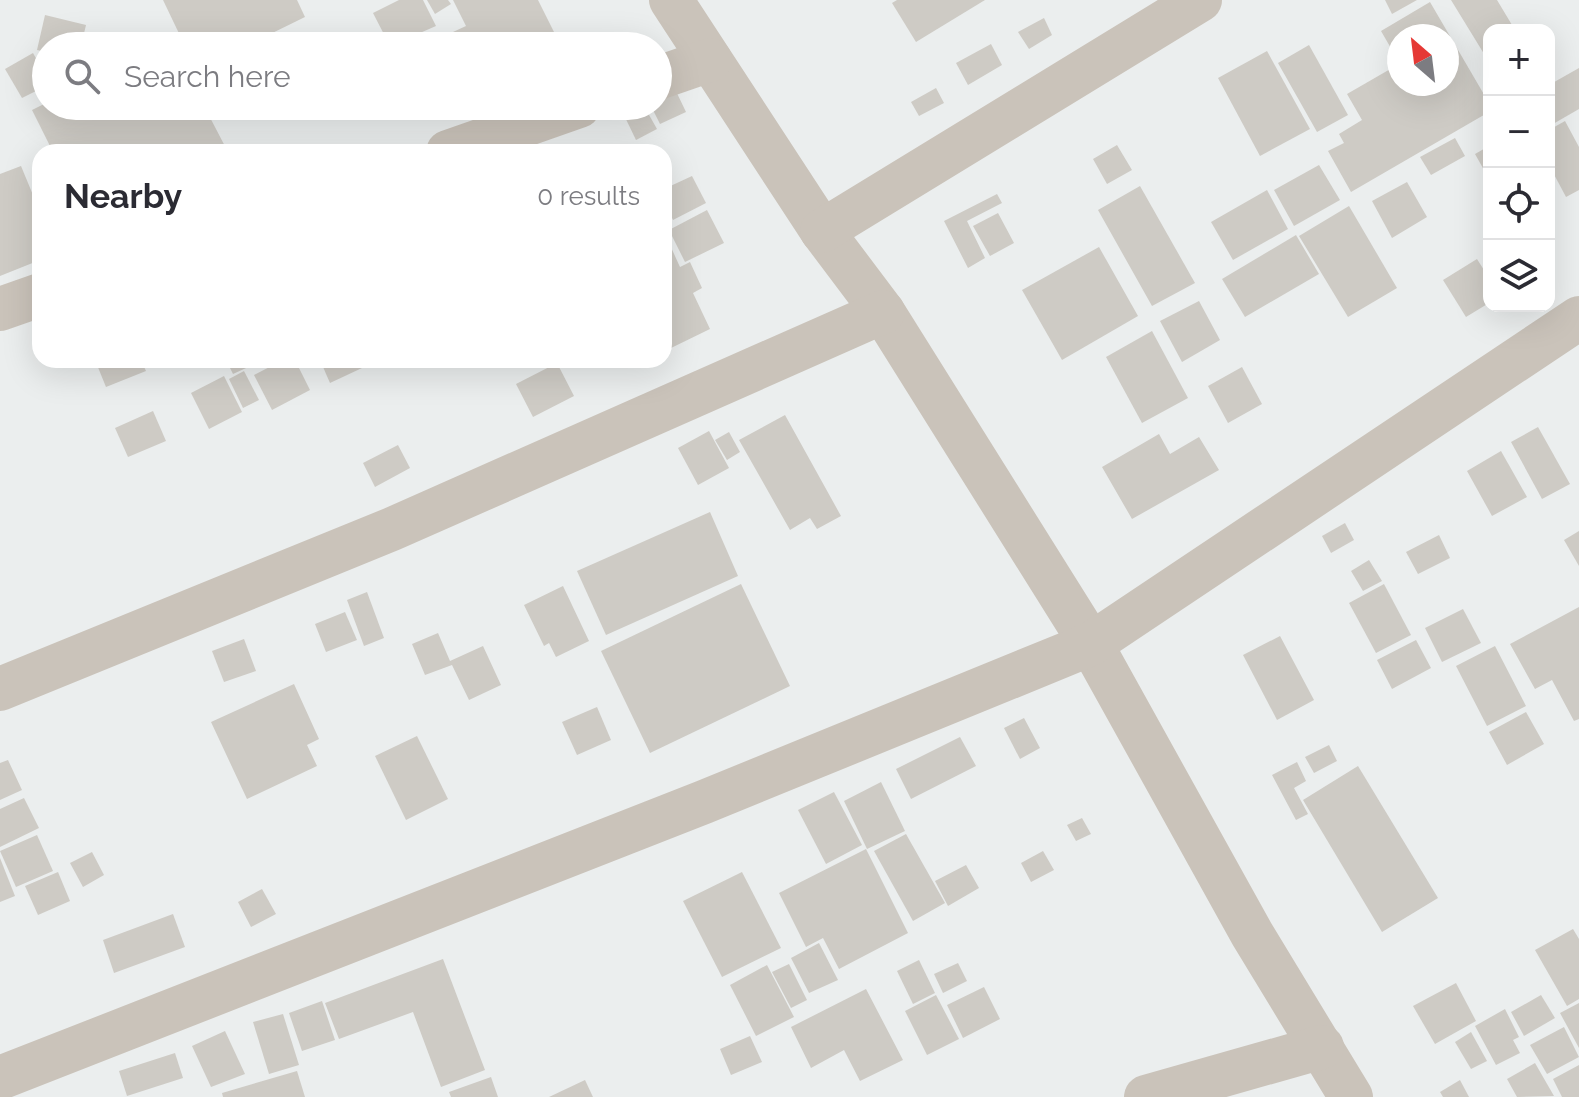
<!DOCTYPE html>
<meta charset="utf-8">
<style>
body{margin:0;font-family:Raleway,sans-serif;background:#f7f7f7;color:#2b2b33}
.controls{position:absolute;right:24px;top:24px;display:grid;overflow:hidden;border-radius:16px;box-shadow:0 8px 32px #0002}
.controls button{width:72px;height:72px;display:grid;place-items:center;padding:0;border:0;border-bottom:2px solid #e1e1e2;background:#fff;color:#2b2b33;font:40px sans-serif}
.compass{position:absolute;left:1387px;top:24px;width:72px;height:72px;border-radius:50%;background:#fff;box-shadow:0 8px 32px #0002;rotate:332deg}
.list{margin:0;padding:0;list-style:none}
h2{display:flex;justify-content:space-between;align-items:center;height:104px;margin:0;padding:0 32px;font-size:34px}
h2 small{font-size:26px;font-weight:400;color:#7c7c81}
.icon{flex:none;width:44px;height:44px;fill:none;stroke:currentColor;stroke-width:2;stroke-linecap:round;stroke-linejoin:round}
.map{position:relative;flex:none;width:1579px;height:1097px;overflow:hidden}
.search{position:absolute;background:#fff;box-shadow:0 8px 32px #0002;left:32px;top:32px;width:640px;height:88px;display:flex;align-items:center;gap:20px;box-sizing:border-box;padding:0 28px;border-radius:44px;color:#7c7c81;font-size:30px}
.panel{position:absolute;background:#fff;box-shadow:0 8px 32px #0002;left:32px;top:144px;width:640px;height:224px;border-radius:24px}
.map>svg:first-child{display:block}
.building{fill:#cecbc5}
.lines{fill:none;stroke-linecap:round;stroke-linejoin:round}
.street{stroke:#cac3ba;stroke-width:44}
</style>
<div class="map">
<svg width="1579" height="1097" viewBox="0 0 1579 1097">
<rect width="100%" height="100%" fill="#ebeeee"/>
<g class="building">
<path d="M163,0H297L305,17L246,46H185Z"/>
<path d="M399,0H423L436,26L390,46L373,13Z"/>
<path d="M427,0H448L451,4L435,14Z"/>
<path d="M453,0H538L561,46H431L429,43L466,26Z"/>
<path d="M897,0H985L916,42L892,3Z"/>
<path d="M1385,0H1417L1392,14Z"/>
<path d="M1451,0H1497L1515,30H1489V62Z"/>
<path d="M1430,2L1489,103V112L1351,192L1328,151L1344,143L1339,134L1362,120L1347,94L1399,64V84H1447V36H1399V62L1381,31Z"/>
<path d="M45,15L86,25L81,46H46V52L37,50Z"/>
<path d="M1044,18L1052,35L1029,49L1018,32Z"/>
<path d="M991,44L1002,65L968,85L956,63Z"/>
<path d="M1309,45L1348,115L1317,132L1278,63Z"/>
<path d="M1267,51L1310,129L1260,156L1218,78Z"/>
<path d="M33,53L46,76V86L22,98L5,69Z"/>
<path d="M1579,68V109L1553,124L1549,116V85Z"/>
<path d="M674,87L686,112L660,124L651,106H658V95Z"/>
<path d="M936,88L944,103L919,116L911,102Z"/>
<path d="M46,103V106H204L228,152H53L32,110Z"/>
<path d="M636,106H644L657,129L636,140L623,113Z"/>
<path d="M1565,121L1579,147V190L1566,197L1549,165V130Z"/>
<path d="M1455,138L1465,156L1431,175L1420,157Z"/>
<path d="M1117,145L1132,170L1107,184L1093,159Z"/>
<path d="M1489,146V179L1475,154Z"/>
<path d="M1319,165L1340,200L1294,226L1274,190Z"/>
<path d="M21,166L40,212V260L0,276V174Z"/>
<path d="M692,176L706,203L673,220L664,201V189Z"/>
<path d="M1407,182L1427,217L1392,238L1372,201Z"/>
<path d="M1140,186L1195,283L1152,306L1098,210Z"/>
<path d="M1267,190L1288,229L1233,260L1211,222Z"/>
<path d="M997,194L1002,203L967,221L985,258L968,268L944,221Z"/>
<path d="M1349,206L1397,288L1348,317L1299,236Z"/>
<path d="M707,210L724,243L685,262L669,230Z"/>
<path d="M998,213L1014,243L990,256L973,226Z"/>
<path d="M664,232L680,267L690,262L702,288L693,293L710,329L669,349L664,337Z"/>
<path d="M1296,235L1319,274L1245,317L1222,279Z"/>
<path d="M1099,247L1138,316L1062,360L1022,290Z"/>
<path d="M1477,259L1489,278V303L1466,317L1443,280Z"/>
<path d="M1199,301L1220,340L1182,362L1160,321Z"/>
<path d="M1152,331L1188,398L1142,423L1106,357Z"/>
<path d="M95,360H141L146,371L106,387Z"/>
<path d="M226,360H264L233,374Z"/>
<path d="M283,360H295L310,390L272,410L254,375Z"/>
<path d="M320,360H359L362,368L330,383Z"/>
<path d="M557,363L574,396L533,417L516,384Z"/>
<path d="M1242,367L1262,404L1228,423L1208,386Z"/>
<path d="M244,371L259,400L243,408L229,379Z"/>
<path d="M224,376L242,412L209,429L191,393Z"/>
<path d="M153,411L166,441L128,457L115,428Z"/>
<path d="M785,415L841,516L817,529L810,518L790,530L739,440Z"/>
<path d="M1538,427L1570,484L1542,499L1511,442Z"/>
<path d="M709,431L729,468L698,485L678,448Z"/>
<path d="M729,432L740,452L727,460L715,440Z"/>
<path d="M1159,434L1170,454L1199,437L1219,470L1132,519L1102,467Z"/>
<path d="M398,445L410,468L375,487L363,463Z"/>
<path d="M1501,451L1527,497L1492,516L1467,471Z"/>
<path d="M710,512L738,576L606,635L577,571Z"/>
<path d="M1345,523L1354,540L1331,553L1322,536Z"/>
<path d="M1579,531V566L1564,540Z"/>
<path d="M1439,535L1450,558L1418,574L1406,552Z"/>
<path d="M1369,560L1382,581L1363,591L1351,571Z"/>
<path d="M741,584L790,686L650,753L601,651Z"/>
<path d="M1384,584L1411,635L1376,653L1349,603Z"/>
<path d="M563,586L589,641L556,657L549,643L544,646L524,605Z"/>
<path d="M367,592L384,638L364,646L347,600Z"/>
<path d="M1579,607V719L1574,721L1552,680L1535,689L1510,644Z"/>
<path d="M1463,609L1481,643L1442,662L1425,628Z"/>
<path d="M345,612L357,640L326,652L315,624Z"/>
<path d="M438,633L450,661L483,646L501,685L469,700L452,665L425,675L412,644Z"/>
<path d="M1280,636L1314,700L1277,720L1243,655Z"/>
<path d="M244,639L256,671L224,682L212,651Z"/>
<path d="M1416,640L1431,668L1392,689L1377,660Z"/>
<path d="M1495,646L1526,706L1487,726L1456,666Z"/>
<path d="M294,684L319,739L307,745L317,766L247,799L211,722Z"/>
<path d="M597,707L611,740L577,755L562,722Z"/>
<path d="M1526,712L1544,744L1507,765L1489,732Z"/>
<path d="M1024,718L1040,748L1020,759L1004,728Z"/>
<path d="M417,736L448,799L406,820L375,756Z"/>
<path d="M960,737L976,766L911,799L896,769Z"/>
<path d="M1329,745L1337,761L1314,773L1305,757Z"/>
<path d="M8,760L22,790L0,800V763Z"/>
<path d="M1297,762L1306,781L1294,788L1308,814L1296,820L1272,775Z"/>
<path d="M1358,766L1438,898L1382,932L1303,800Z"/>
<path d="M881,782L905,831L867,849L844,801Z"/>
<path d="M834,792L862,845L826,864L798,810Z"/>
<path d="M24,798L39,828L0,847V809Z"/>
<path d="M1082,818L1091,834L1076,841L1067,825Z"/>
<path d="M906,834L945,903L913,921L874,851Z"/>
<path d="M37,835L53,871L16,887L0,851Z"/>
<path d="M866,849L908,933L839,969L823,938L806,947L779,893Z"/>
<path d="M1043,851L1054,870L1031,882L1021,863Z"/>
<path d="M92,852L104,875L83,887L70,863Z"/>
<path d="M0,858L15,896L0,902Z"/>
<path d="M966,865L979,888L948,906L935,881Z"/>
<path d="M58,872L70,901L38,915L25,886Z"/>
<path d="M742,872L781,948L722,977L683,901Z"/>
<path d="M262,889L276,914L251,927L238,902Z"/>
<path d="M173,914L185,947L114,973L103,940Z"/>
<path d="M1573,929L1579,939V999L1567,1006L1535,950Z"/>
<path d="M819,943L838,980L809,993L791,958Z"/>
<path d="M443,959L485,1070L441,1087L413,1012L339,1039L325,1003Z"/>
<path d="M919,960L935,993L913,1004L897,971Z"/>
<path d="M958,963L967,981L943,993L934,974Z"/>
<path d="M789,964L807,1000L791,1008L772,972Z"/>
<path d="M767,965L794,1017L756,1036L730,985Z"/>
<path d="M1456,983L1476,1021L1435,1044L1413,1006Z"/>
<path d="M984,987L1000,1019L963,1038L947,1005Z"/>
<path d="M866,989L903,1060L860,1081L844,1050L811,1068L791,1027Z"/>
<path d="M936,995L959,1039L927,1055L905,1011Z"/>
<path d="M1541,995L1555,1018L1524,1036L1511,1012Z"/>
<path d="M322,1001L335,1040L302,1051L289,1013Z"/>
<path d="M1579,1003V1048L1560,1013Z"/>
<path d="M1505,1009L1519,1037L1513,1040L1520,1053L1496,1065L1475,1026Z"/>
<path d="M283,1014L299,1065L269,1074L253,1022Z"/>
<path d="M1564,1027L1579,1057L1547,1074L1530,1045Z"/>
<path d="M225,1031L245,1074L211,1087L192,1046Z"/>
<path d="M1471,1032L1487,1061L1471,1069L1455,1042Z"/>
<path d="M750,1036L762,1062L731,1075L720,1049Z"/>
<path d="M175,1053L183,1078L127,1096L119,1071Z"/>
<path d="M1535,1063L1554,1096L1517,1097L1507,1079Z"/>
<path d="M1579,1065V1097H1562L1553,1079Z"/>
<path d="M297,1071L305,1097H223L222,1093Z"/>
<path d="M491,1077L498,1097H451L449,1092Z"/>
<path d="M585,1080L593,1097H549Z"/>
<path d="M1460,1080L1469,1097H1443L1440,1092Z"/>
</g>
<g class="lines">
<g class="street">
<path d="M671,0L822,231L883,312L1091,644L1252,934L1351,1097"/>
<path d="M658,78L710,60"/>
<path d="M448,152L579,106"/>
<path d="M822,231L1200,0"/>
<path d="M0,309L40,295"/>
<path d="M0,689L392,529L883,312"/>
<path d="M0,1078L704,802L1091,644L1579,318"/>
<path d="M1146,1097L1322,1047"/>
</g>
</g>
</svg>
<div class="controls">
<button>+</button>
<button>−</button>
<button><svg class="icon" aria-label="locate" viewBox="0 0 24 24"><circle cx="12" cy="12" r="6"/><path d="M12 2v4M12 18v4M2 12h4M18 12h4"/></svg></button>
<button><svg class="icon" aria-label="layers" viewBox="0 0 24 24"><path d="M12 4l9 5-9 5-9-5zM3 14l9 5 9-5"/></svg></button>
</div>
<svg class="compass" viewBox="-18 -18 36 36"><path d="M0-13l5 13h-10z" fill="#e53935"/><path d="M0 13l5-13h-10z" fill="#7c7c81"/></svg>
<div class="search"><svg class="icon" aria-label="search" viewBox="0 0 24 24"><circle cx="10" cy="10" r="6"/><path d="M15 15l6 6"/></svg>Search here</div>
<section class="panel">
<h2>Nearby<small>0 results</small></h2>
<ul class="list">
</ul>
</section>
</div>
